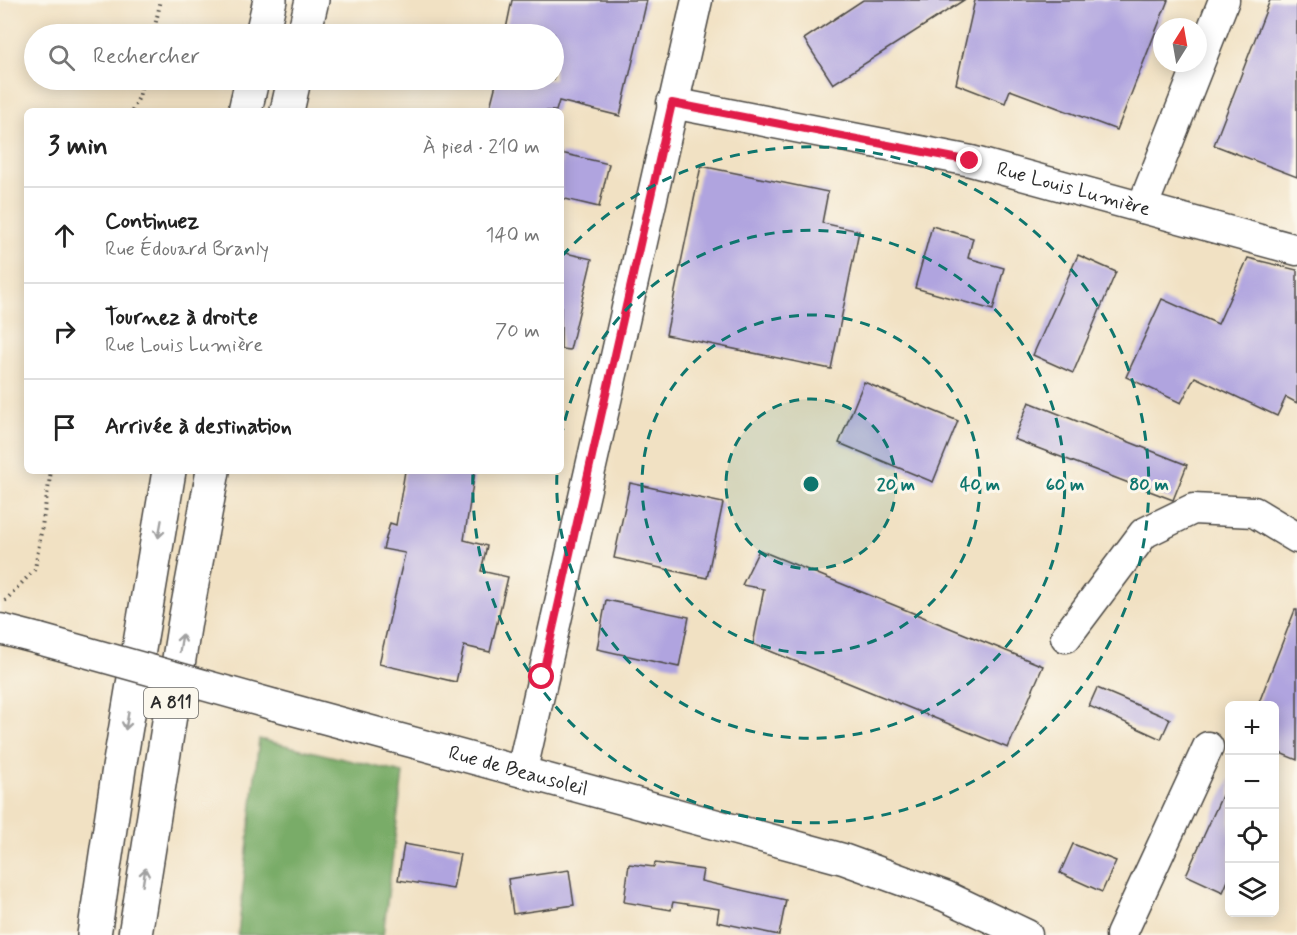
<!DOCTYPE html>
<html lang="fr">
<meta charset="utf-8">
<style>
body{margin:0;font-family:Mynerve,sans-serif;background:#f2f2f2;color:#222}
.controls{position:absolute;right:18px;bottom:18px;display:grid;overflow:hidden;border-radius:9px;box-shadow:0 3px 15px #0003}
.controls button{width:54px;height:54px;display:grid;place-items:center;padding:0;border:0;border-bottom:2px solid #e0e0e0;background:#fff;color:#222;font:30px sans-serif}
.compass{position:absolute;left:1153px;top:18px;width:54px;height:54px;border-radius:50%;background:#fff;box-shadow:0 3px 15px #0003;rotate:11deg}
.stop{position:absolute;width:18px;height:18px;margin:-14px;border:4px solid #e11d48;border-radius:50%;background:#fff}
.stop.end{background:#e11d48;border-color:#fff;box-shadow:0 2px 6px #0008}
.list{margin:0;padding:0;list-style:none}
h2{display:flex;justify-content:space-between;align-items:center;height:78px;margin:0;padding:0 24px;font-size:26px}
h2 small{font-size:20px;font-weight:400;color:#767676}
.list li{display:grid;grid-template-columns:39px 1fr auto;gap:18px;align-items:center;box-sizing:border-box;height:96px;padding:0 24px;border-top:2px solid #e0e0e0}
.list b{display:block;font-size:22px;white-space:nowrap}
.list p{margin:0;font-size:20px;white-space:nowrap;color:#767676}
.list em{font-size:20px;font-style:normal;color:#767676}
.icon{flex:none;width:33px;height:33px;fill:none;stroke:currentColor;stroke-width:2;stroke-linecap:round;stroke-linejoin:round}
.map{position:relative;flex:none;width:1297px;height:935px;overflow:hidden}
.search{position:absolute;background:#fff;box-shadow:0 3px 15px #0003;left:24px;top:24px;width:540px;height:66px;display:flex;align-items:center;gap:15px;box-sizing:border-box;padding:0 21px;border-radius:33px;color:#767676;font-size:22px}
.panel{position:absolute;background:#fff;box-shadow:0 3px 15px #0003;left:24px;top:108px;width:540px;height:366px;border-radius:9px}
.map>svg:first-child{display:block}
.forest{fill:#79ac68;stroke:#526c4a;stroke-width:1.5}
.building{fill:#b0a4df}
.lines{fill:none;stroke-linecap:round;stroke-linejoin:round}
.minor-casing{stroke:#494642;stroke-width:33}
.highway-casing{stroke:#494642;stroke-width:36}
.path{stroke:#494642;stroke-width:4;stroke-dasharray:1.5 4.5;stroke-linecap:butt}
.minor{stroke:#fff;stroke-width:30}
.highway{stroke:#fff;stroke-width:33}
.minor-bridge-casing{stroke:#494642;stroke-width:33;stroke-linecap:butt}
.minor-bridge{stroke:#fff;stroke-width:30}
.oneway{stroke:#a0a0a0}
.route{stroke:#e11d48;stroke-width:8}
.ring{fill:none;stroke:#0f766e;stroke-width:3;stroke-dasharray:10 8}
.labels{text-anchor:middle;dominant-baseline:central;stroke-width:6;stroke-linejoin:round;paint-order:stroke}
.shield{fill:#fbf7ec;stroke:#696865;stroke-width:1.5}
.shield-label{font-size:18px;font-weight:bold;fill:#2b2b2b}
.street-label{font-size:20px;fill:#2b2b2b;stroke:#fbf7ec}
.centre{fill:#0f766e;stroke:#fbf7ec;stroke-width:3}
.ring-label{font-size:18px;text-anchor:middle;font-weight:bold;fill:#0f766e;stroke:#fbf7ec;stroke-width:6;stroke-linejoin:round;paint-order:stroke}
</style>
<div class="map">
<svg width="1297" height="935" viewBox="0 0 1297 935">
<rect width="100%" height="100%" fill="#fbf7ec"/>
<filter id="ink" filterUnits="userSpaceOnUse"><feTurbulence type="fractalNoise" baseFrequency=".0167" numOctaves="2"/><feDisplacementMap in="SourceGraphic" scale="12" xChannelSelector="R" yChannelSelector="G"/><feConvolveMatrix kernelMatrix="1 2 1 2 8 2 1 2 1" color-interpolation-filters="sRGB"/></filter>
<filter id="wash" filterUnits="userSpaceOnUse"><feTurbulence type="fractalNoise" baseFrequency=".008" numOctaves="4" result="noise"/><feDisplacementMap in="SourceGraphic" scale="24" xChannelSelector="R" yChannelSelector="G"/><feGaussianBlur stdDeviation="1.35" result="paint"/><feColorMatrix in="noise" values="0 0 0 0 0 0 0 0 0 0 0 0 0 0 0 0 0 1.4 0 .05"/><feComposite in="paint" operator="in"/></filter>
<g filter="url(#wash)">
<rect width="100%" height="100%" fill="#f1e1c3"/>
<path class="forest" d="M259,739L403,773L383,935H238Z"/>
<g id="blocks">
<g class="building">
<path d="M512,0H647L620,116L559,101L556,111H489L497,80H554V34H529L506,29Z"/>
<path d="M863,0H964L833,84L804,39Z"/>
<path d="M975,0H1168L1117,130L1010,90L1005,103L956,84Z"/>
<path d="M1270,0H1297V177L1214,145Z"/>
<path d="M561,153L609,164L599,207L561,198Z"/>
<path d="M701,166L828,192L822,223L859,231L831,369L666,335Z"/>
<path d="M932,226L973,238L968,258L1004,268L993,310L915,288Z"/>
<path d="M561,252L592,259L570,350L561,349Z"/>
<path d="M1078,255L1116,272L1073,373L1033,355Z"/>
<path d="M1248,258L1297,270V403L1286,397L1277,416L1195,377L1181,403L1126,377L1162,299L1218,324Z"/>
<path d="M864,382L958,421L933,482L839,443Z"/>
<path d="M1029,402L1187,465L1173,500L1014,439Z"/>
<path d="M405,471H475L464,540L487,546L481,571L508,577L490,652L464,646L456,682L379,664L405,553L383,549L390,523L396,525Z"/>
<path d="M630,483L723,503L707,578L614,558Z"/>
<path d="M759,550L1043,666L1008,748L753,644L764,589L742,585Z"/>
<path d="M606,600L689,617L679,667L597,649Z"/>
<path d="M1295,610H1297V760L1275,751V705H1258Z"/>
<path d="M1097,688L1170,719L1161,739L1089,706Z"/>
<path d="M1230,778V876L1223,892L1186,875Z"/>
<path d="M404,844L460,854L453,889L398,880Z"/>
<path d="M1073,844L1116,861L1102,892L1060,873Z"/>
<path d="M655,863L703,870L701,881L786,900L779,935L717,922L719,909L673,902L671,910L624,902L629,864L654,867Z"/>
<path d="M569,870L574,905L513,914L508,879Z"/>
</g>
</g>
</g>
<g filter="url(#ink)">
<use href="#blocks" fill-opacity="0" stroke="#494642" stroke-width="1.5"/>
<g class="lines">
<defs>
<g id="minor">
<path id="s1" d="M672,103L971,161L1297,250"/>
<path d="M1142,208L1224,0"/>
<path d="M0,629L39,639"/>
<path d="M1066,637L1144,533L1193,509L1254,512L1297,538"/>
<path id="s2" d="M275,705L843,859L945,896L1027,935"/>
<path d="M522,770L697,0"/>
<path d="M1121,935L1208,747"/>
</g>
<g id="highway">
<path d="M262,34L270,0"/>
<path d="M304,34L312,0"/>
<path d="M245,111L252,80"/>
<path d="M287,111L294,80"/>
<path d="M94,935L119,768L169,471"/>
<path d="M135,935L185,621L213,471"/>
</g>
</defs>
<use href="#minor" class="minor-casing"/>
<use href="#highway" class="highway-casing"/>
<g class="path">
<path d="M153,34L161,0"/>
<path d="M132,111L139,97L143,80"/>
<path d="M5,601L35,569L51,471"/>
</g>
<use href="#minor" class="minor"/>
<use href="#highway" class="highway"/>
<defs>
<path id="minor-bridge" d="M39,639L275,705"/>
</defs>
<use href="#minor-bridge" class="minor-bridge-casing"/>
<use href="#minor-bridge" class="minor-bridge"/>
</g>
<defs><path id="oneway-shaft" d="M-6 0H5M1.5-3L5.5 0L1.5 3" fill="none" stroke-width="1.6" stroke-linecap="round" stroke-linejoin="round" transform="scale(1.5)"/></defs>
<g class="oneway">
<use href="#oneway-shaft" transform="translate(160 529) rotate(100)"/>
<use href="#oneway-shaft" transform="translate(181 643) rotate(-81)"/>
<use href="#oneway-shaft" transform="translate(127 721) rotate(100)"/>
<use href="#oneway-shaft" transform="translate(144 877) rotate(-81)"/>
</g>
</g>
<g class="lines" filter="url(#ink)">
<path class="route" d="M542,677L672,103L970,161"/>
</g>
<circle cx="811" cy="484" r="85" fill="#0f766e" fill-opacity=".12"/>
<g class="ring">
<circle cx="811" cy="484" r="85"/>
<circle cx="811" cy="484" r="169"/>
<path d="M561 438A254 254 0 1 1 557 473"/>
<path d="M562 256A338 338 0 1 1 473 472"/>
</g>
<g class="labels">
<rect class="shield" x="144" y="688" width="54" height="30" rx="4.5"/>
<g class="shield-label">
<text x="171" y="703">A 811</text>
</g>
<g class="street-label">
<text stroke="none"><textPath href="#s1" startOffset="411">Rue Louis Lumière</textPath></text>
<text stroke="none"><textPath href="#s2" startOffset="252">Rue de Beausoleil</textPath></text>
</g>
</g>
<circle cx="811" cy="484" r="9" class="centre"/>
<g class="ring-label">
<text x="896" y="490">20 m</text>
<text x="980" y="490">40 m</text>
<text x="1065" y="490">60 m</text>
<text x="1149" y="490">80 m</text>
</g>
</svg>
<div class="controls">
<button>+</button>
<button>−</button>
<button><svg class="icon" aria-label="locate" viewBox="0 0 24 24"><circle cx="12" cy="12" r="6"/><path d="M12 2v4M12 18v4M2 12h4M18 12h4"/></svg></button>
<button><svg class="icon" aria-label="layers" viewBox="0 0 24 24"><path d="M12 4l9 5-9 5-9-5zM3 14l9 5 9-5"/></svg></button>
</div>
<svg class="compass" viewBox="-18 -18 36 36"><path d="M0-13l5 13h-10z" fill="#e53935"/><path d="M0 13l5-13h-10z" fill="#767676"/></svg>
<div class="stop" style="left:542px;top:677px"></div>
<div class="stop end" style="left:970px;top:161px"></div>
<div class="search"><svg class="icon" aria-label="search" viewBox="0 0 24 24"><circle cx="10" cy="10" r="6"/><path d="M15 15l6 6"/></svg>Rechercher</div>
<section class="panel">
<h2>3 min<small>À pied · 210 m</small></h2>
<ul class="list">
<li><svg class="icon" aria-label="ahead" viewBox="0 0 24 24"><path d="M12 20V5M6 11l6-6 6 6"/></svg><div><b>Continuez</b><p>Rue Édouard Branly</p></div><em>140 m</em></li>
<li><svg class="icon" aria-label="right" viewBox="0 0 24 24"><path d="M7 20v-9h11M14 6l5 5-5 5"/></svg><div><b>Tournez à droite</b><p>Rue Louis Lumière</p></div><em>70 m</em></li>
<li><svg class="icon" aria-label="arrive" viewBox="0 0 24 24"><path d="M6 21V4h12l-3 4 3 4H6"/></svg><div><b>Arrivée à destination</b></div></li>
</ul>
</section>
</div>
